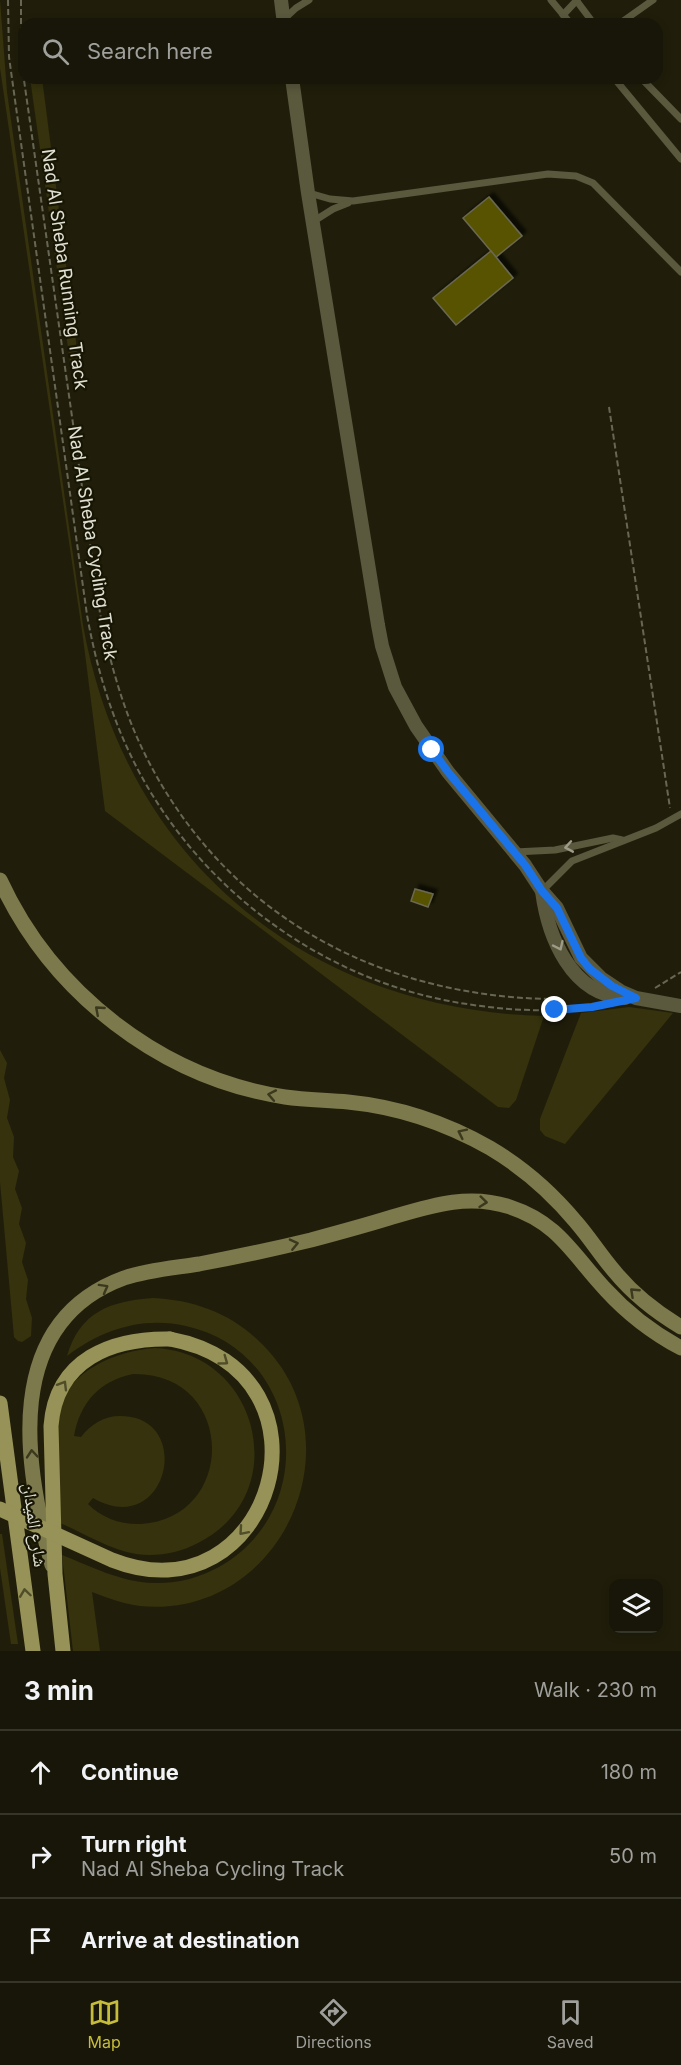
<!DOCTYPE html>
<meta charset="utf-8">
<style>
body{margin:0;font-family:Inter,"Noto Naskh Arabic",sans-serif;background:#211f12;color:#f1f3f6}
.controls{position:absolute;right:18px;bottom:18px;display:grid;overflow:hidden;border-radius:12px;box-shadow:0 3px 9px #0003}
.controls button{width:54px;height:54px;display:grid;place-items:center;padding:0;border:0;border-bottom:2px solid #363529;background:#181608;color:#f1f3f6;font:30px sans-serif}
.stop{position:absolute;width:18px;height:18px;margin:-14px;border:4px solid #1a73e8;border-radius:50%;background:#fff}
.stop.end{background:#1a73e8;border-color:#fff;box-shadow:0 2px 6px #0008}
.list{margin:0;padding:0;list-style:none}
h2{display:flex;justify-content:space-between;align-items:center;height:78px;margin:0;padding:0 24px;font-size:26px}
h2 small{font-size:20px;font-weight:400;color:#9f9f9c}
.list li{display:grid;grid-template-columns:39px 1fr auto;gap:18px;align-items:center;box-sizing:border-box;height:84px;padding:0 24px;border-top:2px solid #363529}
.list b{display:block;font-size:22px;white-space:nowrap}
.list p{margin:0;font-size:20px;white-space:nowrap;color:#9f9f9c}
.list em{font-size:20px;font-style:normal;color:#9f9f9c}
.icon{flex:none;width:33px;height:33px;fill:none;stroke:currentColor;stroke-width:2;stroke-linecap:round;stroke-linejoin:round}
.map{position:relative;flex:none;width:681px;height:1651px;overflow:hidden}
.search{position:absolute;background:#181608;box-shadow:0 3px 9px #0003;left:18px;right:18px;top:18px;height:66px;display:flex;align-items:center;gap:15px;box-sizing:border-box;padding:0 21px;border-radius:18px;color:#9f9f9c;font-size:22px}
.sheet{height:330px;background:#181608}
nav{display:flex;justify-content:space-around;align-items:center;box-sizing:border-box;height:84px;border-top:2px solid #363529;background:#181608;font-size:16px;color:#9f9f9c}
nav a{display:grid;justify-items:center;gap:3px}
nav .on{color:#c6bc3c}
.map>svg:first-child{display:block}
.green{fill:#35320d;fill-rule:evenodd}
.building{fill:#585200;stroke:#6a6952;stroke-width:1.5;filter:url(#shadow)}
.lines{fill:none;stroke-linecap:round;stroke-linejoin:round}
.path{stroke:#686756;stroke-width:2;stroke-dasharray:6 3;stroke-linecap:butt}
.lane{stroke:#5a583d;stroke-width:7}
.street{stroke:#5a583d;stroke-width:14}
.secondary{stroke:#7c794d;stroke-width:15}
.primary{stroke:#969258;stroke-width:15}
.primary-bridge{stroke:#969258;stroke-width:15}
.oneway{stroke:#9d9c88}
.oneway2{stroke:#3a381d}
.oneway3{stroke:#504d29}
.route{stroke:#1a73e8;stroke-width:8}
.labels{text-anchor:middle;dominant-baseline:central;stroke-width:4.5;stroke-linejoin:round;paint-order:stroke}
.street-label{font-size:18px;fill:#e0e0d3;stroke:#171503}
</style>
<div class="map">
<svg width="681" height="1651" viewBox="0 0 681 1651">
<defs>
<filter id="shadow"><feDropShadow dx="4.5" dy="-4.5" stdDeviation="1.5" flood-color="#0009"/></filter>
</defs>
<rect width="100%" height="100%" fill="#201e0a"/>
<g class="green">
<path d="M0,0L7,92L83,625C125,861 307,1010 544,1016L516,1100L509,1108L498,1107L105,811L83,638L0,68Z"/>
<path d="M30,78H42L78,357V361L74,364L70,362Z"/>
<path d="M629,1007L673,1013L565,1144L545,1136L540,1130V1119L581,1013Z"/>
<path d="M0,1050L7,1063L4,1078L10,1100L7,1118L14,1137L13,1157L19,1171L15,1189L22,1208L19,1224L26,1243L22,1262L28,1280L26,1299L32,1318L31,1336L22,1342L18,1341L14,1337L0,1182Z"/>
<path d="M153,1298C195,1300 233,1314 263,1345C361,1444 280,1620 140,1606C123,1604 108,1598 92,1592L100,1651H73L62,1555C92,1567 121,1582 153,1583C176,1584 199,1578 219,1567C322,1509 303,1352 186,1326C142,1316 101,1330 67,1356C80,1312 110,1301 153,1298Z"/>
<path d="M154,1348C260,1352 294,1495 198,1543C179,1553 157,1557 136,1554C110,1550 84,1533 60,1523C59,1497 58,1471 58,1445C57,1435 55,1422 57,1413C67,1371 116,1351 154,1348ZM133,1374C236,1372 238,1518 141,1524C121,1525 102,1518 88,1504L93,1498C167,1541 196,1416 120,1416C104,1416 91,1424 81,1437L74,1436C80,1403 99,1381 133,1374Z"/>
<path d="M0,1534H2L18,1644H11L0,1568Z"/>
</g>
<g class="building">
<path d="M489,197L522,236L496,257L463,218Z"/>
<path d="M491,251L513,278L456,325L433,298Z"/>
<path d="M415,889L433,894L428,907L411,901Z"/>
</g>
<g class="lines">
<g class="path">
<path d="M8,0L9,57L87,615C96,665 110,713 132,758C193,883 314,975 449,1001C498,1010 550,1014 599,1006"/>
<path d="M21,0V59L100,613C109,658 121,703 140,744C217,909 372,996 550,999"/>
<path d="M609,407L670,808"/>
<path d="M655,988L681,972"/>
</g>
<g class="lane">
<path d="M551,0L571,24"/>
<path d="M576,0L594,24"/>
<path d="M563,15L577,0"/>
<path d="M283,20L296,8L309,0"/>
<path d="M619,24L653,0"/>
<path d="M614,78L681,159"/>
<path d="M641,78L681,119"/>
<path d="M309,193L330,199L353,201L548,174L576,176L593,183L681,272"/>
<path d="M314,221L333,209L348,203"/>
<path d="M515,852L555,850L613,838L622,840"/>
<path d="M542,891L572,861L656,828L681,814"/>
</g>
<g class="street">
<path d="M281,0L284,24"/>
<path d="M292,78L308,193L378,625L382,646L395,687L416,726L448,772L525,865L542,891L557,908L581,958L601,978L622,992L636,998L681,1006"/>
<path d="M542,891C548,937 571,995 625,998"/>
</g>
<g class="secondary">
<path d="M0,880C52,993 161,1078 285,1097C306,1100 327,1100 348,1102C399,1107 446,1123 490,1148C522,1167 552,1193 576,1222C590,1238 601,1256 615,1272C633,1294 656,1312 681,1327"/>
<path d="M52,1565C24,1466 1,1323 124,1278C148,1270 174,1268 199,1264C236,1257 274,1249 311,1240C337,1233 363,1226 389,1218C430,1206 468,1193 510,1207C559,1223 573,1255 606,1290C627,1313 653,1333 681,1348"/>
</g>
<g class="primary">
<path d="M0,1403L33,1651"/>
<path d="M63,1651L55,1574L51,1426C56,1359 112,1338 170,1339"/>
</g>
<path class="primary-bridge" d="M0,1509L112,1560C272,1623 347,1372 170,1339"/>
</g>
<defs><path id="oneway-chevron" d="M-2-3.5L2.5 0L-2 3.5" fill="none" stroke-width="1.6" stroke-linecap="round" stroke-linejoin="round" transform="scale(1.5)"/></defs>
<g class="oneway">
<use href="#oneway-chevron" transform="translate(569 847) rotate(170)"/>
<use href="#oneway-chevron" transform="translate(559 946) rotate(65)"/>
</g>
<g class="oneway2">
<use href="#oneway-chevron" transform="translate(99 1010) rotate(-139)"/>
<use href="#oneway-chevron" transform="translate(272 1095) rotate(-169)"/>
<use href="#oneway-chevron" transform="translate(462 1133) rotate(-154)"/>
<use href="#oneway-chevron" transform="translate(483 1202) rotate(6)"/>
<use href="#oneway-chevron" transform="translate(294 1244) rotate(-13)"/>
<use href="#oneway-chevron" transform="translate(104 1288) rotate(-29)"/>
<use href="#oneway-chevron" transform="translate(634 1292) rotate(-137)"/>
<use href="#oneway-chevron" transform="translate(32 1454) rotate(-95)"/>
</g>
<g class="oneway3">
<use href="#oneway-chevron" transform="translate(224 1361) rotate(36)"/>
<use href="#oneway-chevron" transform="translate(63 1385) rotate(-59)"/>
<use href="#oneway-chevron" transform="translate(243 1531) rotate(131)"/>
<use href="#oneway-chevron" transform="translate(25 1593) rotate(-98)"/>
</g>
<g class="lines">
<path class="route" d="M432,750L448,772L525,865L542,891L557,908L581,958L590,969L612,986L636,998L592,1007L555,1010"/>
</g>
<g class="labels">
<g class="street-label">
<text transform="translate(65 269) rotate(82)">Nad Al Sheba Running Track</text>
<text transform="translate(93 543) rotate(81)">Nad Al Sheba Cycling Track</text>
<text transform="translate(35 1525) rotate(82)">شارع الميدان</text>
</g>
</g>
</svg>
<div class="controls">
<button><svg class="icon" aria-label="layers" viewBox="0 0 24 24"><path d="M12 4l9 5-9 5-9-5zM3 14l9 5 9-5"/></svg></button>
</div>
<div class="stop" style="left:432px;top:750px"></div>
<div class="stop end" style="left:555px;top:1010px"></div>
<div class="search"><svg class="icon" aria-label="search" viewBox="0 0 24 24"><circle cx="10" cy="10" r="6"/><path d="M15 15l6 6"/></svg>Search here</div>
</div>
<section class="sheet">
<h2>3 min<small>Walk · 230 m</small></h2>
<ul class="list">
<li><svg class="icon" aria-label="ahead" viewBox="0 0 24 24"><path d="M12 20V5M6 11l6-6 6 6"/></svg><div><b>Continue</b></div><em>180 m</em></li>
<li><svg class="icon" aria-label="right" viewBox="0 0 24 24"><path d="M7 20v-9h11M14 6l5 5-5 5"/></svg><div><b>Turn right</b><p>Nad Al Sheba Cycling Track</p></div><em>50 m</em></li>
<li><svg class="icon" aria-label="arrive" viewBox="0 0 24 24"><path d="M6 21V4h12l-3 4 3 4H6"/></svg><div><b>Arrive at destination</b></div></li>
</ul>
</section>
<nav>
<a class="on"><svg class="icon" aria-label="map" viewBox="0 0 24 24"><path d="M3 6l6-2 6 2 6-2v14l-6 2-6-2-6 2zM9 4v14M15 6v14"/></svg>Map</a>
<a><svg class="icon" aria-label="directions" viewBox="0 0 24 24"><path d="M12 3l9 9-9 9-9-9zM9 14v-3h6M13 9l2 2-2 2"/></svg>Directions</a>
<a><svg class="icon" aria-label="saved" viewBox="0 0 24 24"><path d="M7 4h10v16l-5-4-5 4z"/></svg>Saved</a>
</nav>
